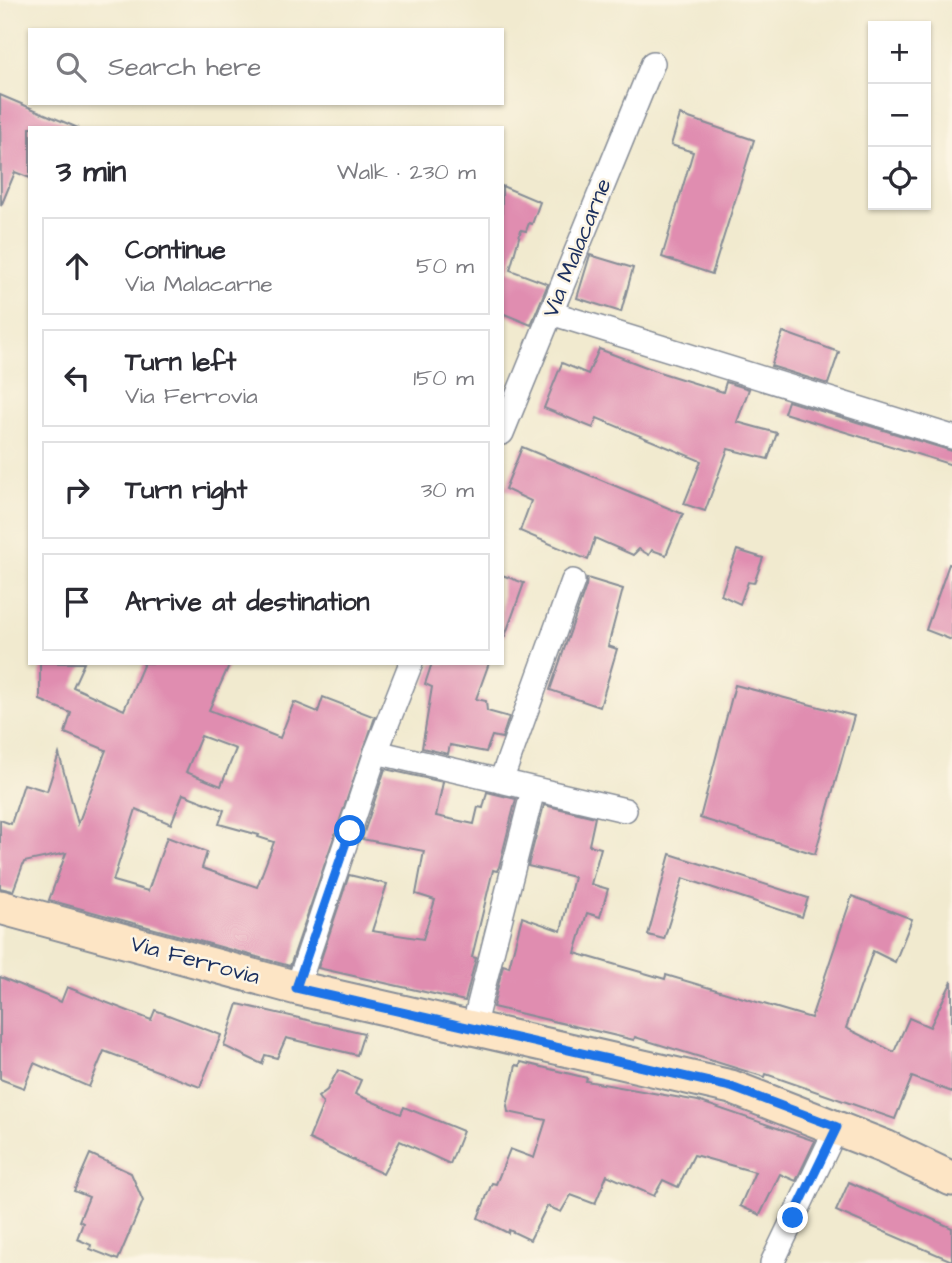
<!DOCTYPE html>
<meta charset="utf-8">
<style>
body{margin:0;font-family:"Architects Daughter",sans-serif;background:#f2f2f3;color:#2b2b33}
.controls{position:absolute;right:21px;top:21px;display:grid;overflow:hidden;border-radius:0px;box-shadow:0 2px 5px #0004}
.controls button{width:63px;height:63px;display:grid;place-items:center;padding:0;border:0;border-bottom:2px solid #e1e1e2;background:#fff;color:#2b2b33;font:35px sans-serif}
.stop{position:absolute;width:21px;height:21px;margin:-16px;border:5px solid #1a73e8;border-radius:50%;background:#fff}
.stop.end{background:#1a73e8;border-color:#fff;box-shadow:0 2px 7px #0008}
.list{margin:0;padding:0;list-style:none}
h2{display:flex;justify-content:space-between;align-items:center;height:91px;margin:0;padding:0 28px;font-size:30px}
h2 small{font-size:23px;font-weight:400;color:#7c7c81}
.list li{display:grid;grid-template-columns:46px 1fr auto;gap:21px;align-items:center;box-sizing:border-box;height:98px;margin:0 14px 14px;padding:0 14px;border:2px solid #e1e1e2;border-radius:0px}
.list b{display:block;font-size:26px;white-space:nowrap}
.list p{margin:0;font-size:23px;white-space:nowrap;color:#7c7c81}
.list em{font-size:23px;font-style:normal;color:#7c7c81}
.icon{flex:none;width:38px;height:38px;fill:none;stroke:currentColor;stroke-width:2;stroke-linecap:round;stroke-linejoin:round}
.map{position:relative;flex:none;width:952px;height:1263px;overflow:hidden}
.search{position:absolute;background:#fff;box-shadow:0 2px 5px #0004;left:28px;top:28px;width:476px;height:77px;display:flex;align-items:center;gap:18px;box-sizing:border-box;padding:0 24px;border-radius:0px;color:#7c7c81;font-size:26px}
.panel{position:absolute;background:#fff;box-shadow:0 2px 5px #0004;left:28px;top:126px;width:476px;height:539px;border-radius:0px}
.map>svg:first-child{display:block}
.building{fill:#e08db0;fill-rule:evenodd}
.lines{fill:none;stroke-linecap:round;stroke-linejoin:round}
.street-casing{stroke:#868c96;stroke-width:26}
.secondary-casing{stroke:#868c96;stroke-width:37}
.street{stroke:#fff;stroke-width:23}
.secondary{stroke:#fde5c5;stroke-width:33}
.route{stroke:#1a73e8;stroke-width:9}
.labels{text-anchor:middle;dominant-baseline:central;stroke-width:5;stroke-linejoin:round;paint-order:stroke}
.street-label{font-size:23px;fill:#1b2f5e;stroke:#fcf5e5}
</style>
<div class="map">
<svg width="952" height="1263" viewBox="0 0 952 1263">
<rect width="100%" height="100%" fill="#fcf5e5"/>
<filter id="ink" filterUnits="userSpaceOnUse"><feTurbulence type="fractalNoise" baseFrequency=".0143" numOctaves="2"/><feDisplacementMap in="SourceGraphic" scale="14" xChannelSelector="R" yChannelSelector="G"/><feConvolveMatrix kernelMatrix="1 2 1 2 8 2 1 2 1" color-interpolation-filters="sRGB"/></filter>
<filter id="wash" filterUnits="userSpaceOnUse"><feTurbulence type="fractalNoise" baseFrequency=".00686" numOctaves="4" result="noise"/><feDisplacementMap in="SourceGraphic" scale="28" xChannelSelector="R" yChannelSelector="G"/><feGaussianBlur stdDeviation="1.57" result="paint"/><feColorMatrix in="noise" values="0 0 0 0 0 0 0 0 0 0 0 0 0 0 0 0 0 1.4 0 .05"/><feComposite in="paint" operator="in"/></filter>
<g filter="url(#wash)">
<rect width="100%" height="100%" fill="#f1eacf"/>
<g id="blocks">
<g class="building">
<path d="M0,95L78,128H30V178L15,172L1,206Z"/>
<path d="M680,115L754,140L712,274L662,257L693,152L671,145Z"/>
<path d="M502,186L540,202L532,224L529,223L526,231L521,230L510,270L548,284L531,325L502,313Z"/>
<path d="M590,255L633,268L621,312L577,298Z"/>
<path d="M783,332L839,352L828,384L771,366Z"/>
<path d="M599,349L659,372L723,392L726,382L749,389L737,422L777,433L768,459L728,449L705,511L684,504L701,461L597,418L593,428L544,408L562,363L588,374Z"/>
<path d="M788,401L952,451V465L784,413Z"/>
<path d="M522,447L683,514L666,555L652,550L649,555L639,549L633,555L595,538L588,560L520,531L531,501L505,489Z"/>
<path d="M737,550L763,558L754,583L748,582L740,604L721,595Z"/>
<path d="M949,564L952,565V640L926,630Z"/>
<path d="M502,575L524,583L505,636H502Z"/>
<path d="M587,578L623,589L608,646L617,649L600,707L550,690L586,586Z"/>
<path d="M40,663H84L73,687L124,710L144,663H230L209,710L280,738L294,702L318,712L323,697L375,717L290,966L49,900L66,853L24,862L13,891L0,888V820L11,824L24,784L47,791L59,754L78,824L106,750L65,733L71,713L40,700ZM201,736L236,749L221,786L186,772ZM183,794L224,810L219,824L259,835L258,837L274,842L257,887L202,868L207,852L167,837L148,891L113,881L136,809L171,824Z"/>
<path d="M432,663H489L476,699L486,701L487,711L509,717L502,738L492,736L486,752L450,745L448,754L422,748L432,687L425,684Z"/>
<path d="M735,685L854,716L815,854L700,818Z"/>
<path d="M385,769L443,782L436,816L474,824L478,807L483,808L487,792L516,799L499,867L497,871L493,870L472,957L476,958L465,1001L318,968L349,875L387,884L372,931L423,939L435,900L416,894L424,851L362,839Z"/>
<path d="M544,805L595,817L589,845L601,848L591,884L608,889L600,917L587,913L575,953L665,979L666,975L811,1018L852,896L912,919L895,962L873,951L846,1028L894,1052L909,1018L930,1027L952,981V1092L912,1077L895,1119L766,1074L765,1077L635,1037L634,1040L493,1007L503,965L509,967L522,917L561,931L574,877L528,866Z"/>
<path d="M670,854L808,898L802,917L683,878L664,939L648,935Z"/>
<path d="M0,977L61,1002L67,987L151,1020L155,1010L221,1035L200,1087L104,1051L89,1087L34,1063L24,1088L0,1079Z"/>
<path d="M238,1004L364,1033L357,1055L286,1038L277,1058L265,1055L262,1064L224,1046Z"/>
<path d="M521,1062L587,1078L586,1081L698,1101L815,1141L796,1181L780,1174L760,1215L740,1206L755,1172L694,1155L678,1187L663,1180L654,1196L607,1175L595,1204L571,1195L561,1212L547,1206L530,1240L509,1230L508,1233L478,1218L492,1183L496,1184L510,1149L534,1158L546,1120L508,1112L507,1106L516,1065L520,1066Z"/>
<path d="M338,1070L361,1080L355,1094L401,1114L404,1107L463,1131L450,1164L400,1141L383,1174L309,1139L323,1104L318,1097L327,1090Z"/>
<path d="M90,1154L131,1173L143,1201L118,1260L90,1249L91,1245L77,1239L83,1223L79,1221L89,1197L74,1191Z"/>
<path d="M849,1182L952,1228V1261L836,1211Z"/>
</g>
</g>
</g>
<g filter="url(#ink)">
<use href="#blocks" fill-opacity="0" stroke="#868c96" stroke-width="2"/>
<g class="lines">
<defs>
<g id="street">
<path d="M551,313L952,437"/>
<path d="M502,433L653,63"/>
<path d="M376,752L625,810"/>
<path d="M501,781L573,581"/>
<path d="M297,988L376,752L411,663"/>
<path d="M473,1028L533,790"/>
<path d="M772,1263L837,1127"/>
</g>
<path id="secondary" d="M0,907L297,988L731,1087L885,1147L952,1179"/>
</defs>
<use href="#street" class="street-casing"/>
<use href="#secondary" class="secondary-casing"/>
<use href="#street" class="street"/>
<use href="#secondary" class="secondary"/>
</g>
</g>
<g class="lines" filter="url(#ink)">
<path class="route" d="M350,831L296,988L731,1087L837,1127L793,1218"/>
</g>
<g class="labels">
<g class="street-label">
<text transform="translate(577 248) rotate(-68)">Via Malacarne</text>
<text transform="translate(195 960) rotate(15)">Via Ferrovia</text>
</g>
</g>
</svg>
<div class="controls">
<button>+</button>
<button>−</button>
<button><svg class="icon" aria-label="locate" viewBox="0 0 24 24"><circle cx="12" cy="12" r="6"/><path d="M12 2v4M12 18v4M2 12h4M18 12h4"/></svg></button>
</div>
<div class="stop" style="left:350px;top:831px"></div>
<div class="stop end" style="left:793px;top:1218px"></div>
<div class="search"><svg class="icon" aria-label="search" viewBox="0 0 24 24"><circle cx="10" cy="10" r="6"/><path d="M15 15l6 6"/></svg>Search here</div>
<section class="panel">
<h2>3 min<small>Walk · 230 m</small></h2>
<ul class="list">
<li><svg class="icon" aria-label="ahead" viewBox="0 0 24 24"><path d="M12 20V5M6 11l6-6 6 6"/></svg><div><b>Continue</b><p>Via Malacarne</p></div><em>50 m</em></li>
<li><svg class="icon" aria-label="left" viewBox="0 0 24 24"><path d="M17 20v-9H6M10 6l-5 5 5 5"/></svg><div><b>Turn left</b><p>Via Ferrovia</p></div><em>150 m</em></li>
<li><svg class="icon" aria-label="right" viewBox="0 0 24 24"><path d="M7 20v-9h11M14 6l5 5-5 5"/></svg><div><b>Turn right</b></div><em>30 m</em></li>
<li><svg class="icon" aria-label="arrive" viewBox="0 0 24 24"><path d="M6 21V4h12l-3 4 3 4H6"/></svg><div><b>Arrive at destination</b></div></li>
</ul>
</section>
</div>
